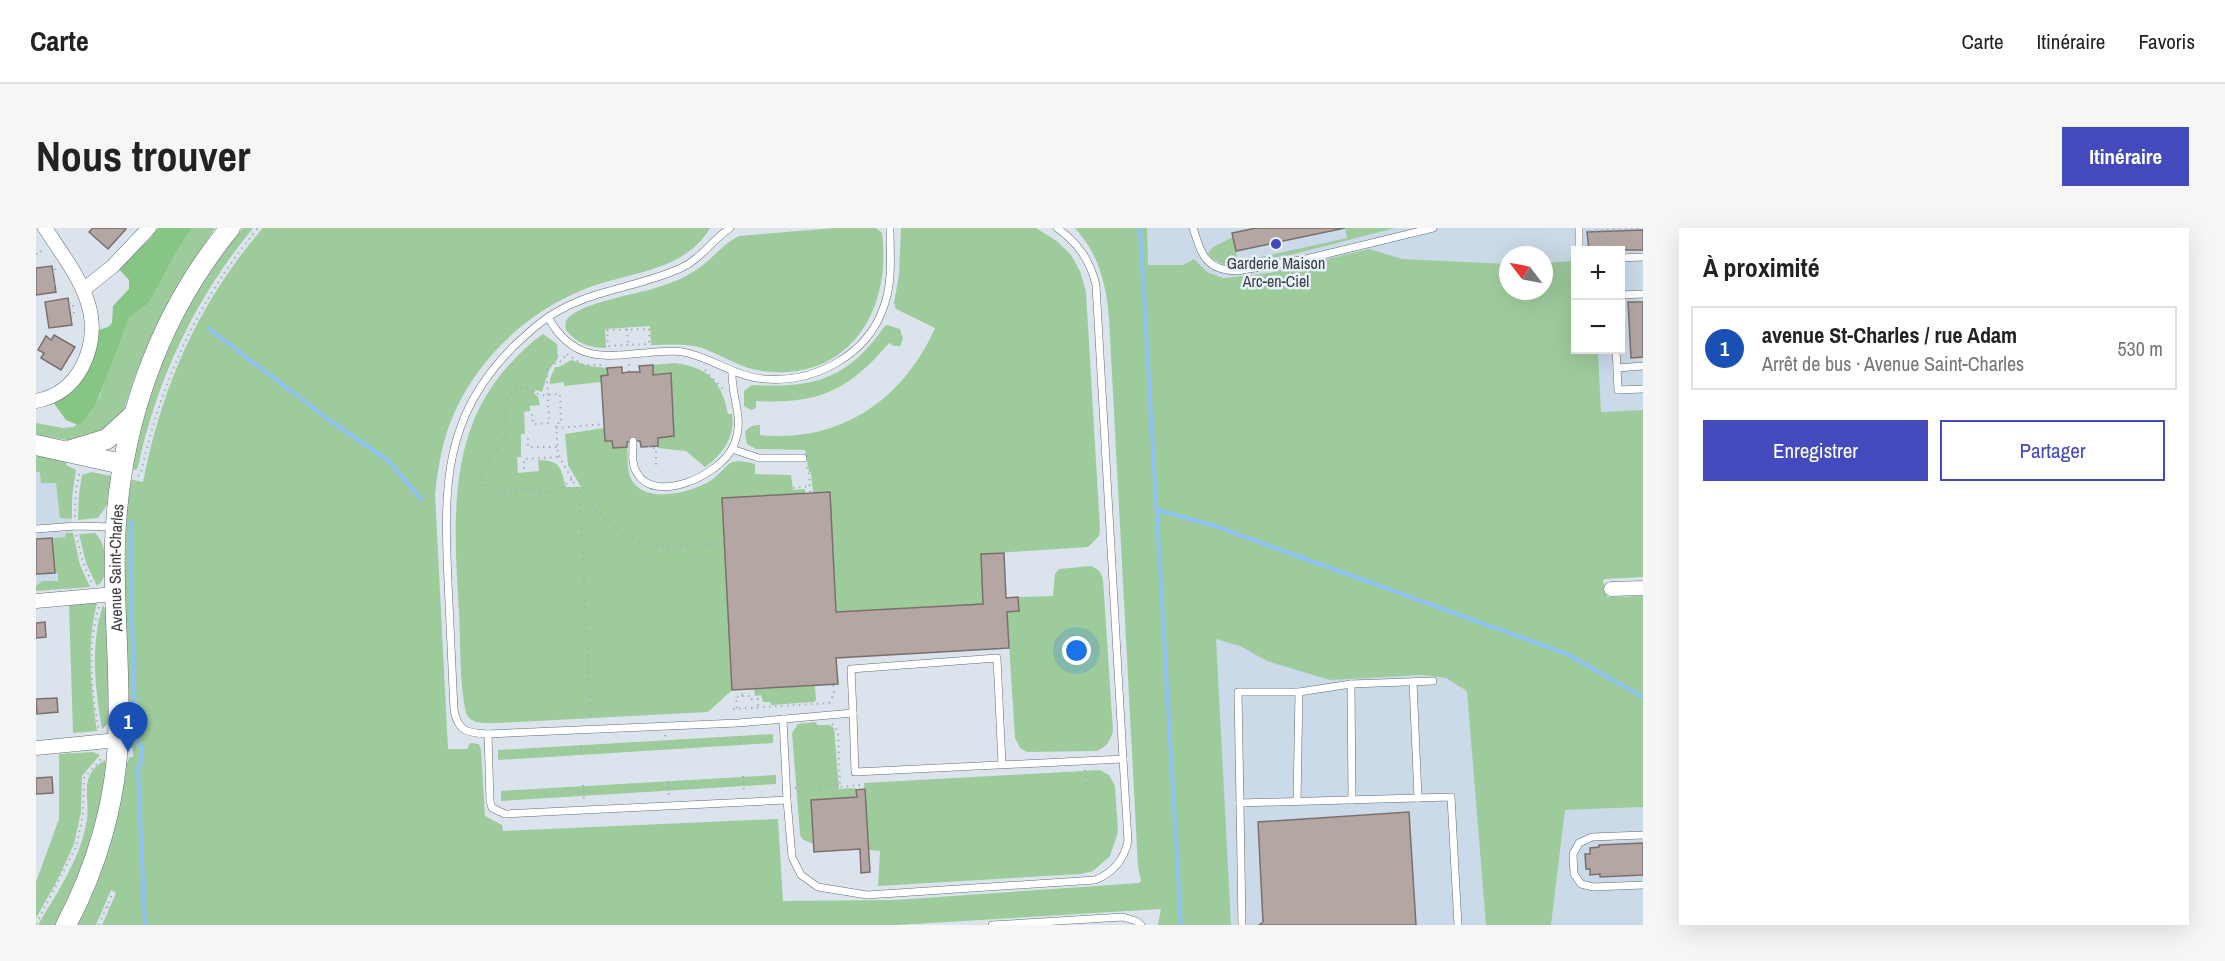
<!DOCTYPE html>
<html lang="fr">
<meta charset="utf-8">
<style>
body{margin:0;font-family:"Archivo Narrow",sans-serif;background:#f6f6f6;color:#222}
.controls{position:absolute;right:18px;top:18px;display:grid;overflow:hidden;border-radius:0px;box-shadow:0 6px 24px #0002}
.controls button{width:54px;height:54px;display:grid;place-items:center;padding:0;border:0;border-bottom:2px solid #e0e0e0;background:#fff;color:#222;font:30px sans-serif}
.compass{position:absolute;left:1463px;top:18px;width:54px;height:54px;border-radius:50%;background:#fff;box-shadow:0 6px 24px #0002;rotate:302deg}
.you{position:absolute;left:1041px;top:423px;width:21px;height:21px;margin:-15px;border:4px solid #fff;border-radius:50%;background:#1a73e8;box-shadow:0 0 0 9px #1a73e833}
.badge{display:grid;place-items:center;width:39px;height:39px;border-radius:50%;background:#424abe;color:#fff;font-size:20px;font-weight:700}
.pin{position:absolute;translate:-50% -50px;filter:drop-shadow(0 2px 3px #0008)}
.pin::after{content:'';position:absolute;top:32px;width:21px;height:18px;background:inherit;clip-path:polygon(0 0,100% 0,50% 100%)}
.list{margin:0;padding:0;list-style:none}
h2{display:flex;justify-content:space-between;align-items:center;height:78px;margin:0;padding:0 24px;font-size:26px}
h2 small{font-size:20px;font-weight:400;color:#767676}
.list li{display:grid;grid-template-columns:39px 1fr auto;gap:18px;align-items:center;box-sizing:border-box;height:84px;margin:0 12px 12px;padding:0 12px;border:2px solid #e0e0e0;border-radius:0px}
.list b{display:block;font-size:22px;white-space:nowrap}
.list p{margin:0;font-size:20px;white-space:nowrap;color:#767676}
.list em{font-size:20px;font-style:normal;color:#767676}
.actions{display:flex;gap:12px;padding:18px 24px}
.actions a{flex:1;padding:14px 0;border:2px solid #424abe;border-radius:0px;text-align:center;font-size:21px;color:#424abe}
.actions .main{background:#424abe;color:#fff}
.map{position:relative;flex:none;width:1607px;height:697px;overflow:hidden;border-radius:0px}
header{display:flex;align-items:center;gap:36px;box-sizing:border-box;height:84px;padding:0 30px;background:#fff;border-bottom:2px solid #e0e0e0}
header strong{font-size:28px}
nav{display:flex;gap:33px;margin-inline-start:auto;font-size:21px}
.intro{display:flex;align-items:center;justify-content:space-between;box-sizing:border-box;height:144px;padding:0 36px}
h1{margin:0;font-size:42px}
.button{padding:15px 27px;border-radius:0px;background:#424abe;color:#fff;font-size:21px;font-weight:700}
main{display:flex;gap:36px;padding:0 36px}
aside{flex:1;background:#fff;border-radius:0px;box-shadow:0 6px 24px #0002}
.map>svg:first-child{display:block}
.built{fill:#cadae8}
.green{fill:#9ecb9c}
.forest{fill:#86c583}
.lines{fill:none;stroke-linecap:round;stroke-linejoin:round}
.stream{stroke:#8fc2f5;stroke-width:4}
.building{fill:#b4a7a3;stroke:#7b6f6c;stroke-width:1.5}
.lane-casing{stroke:#636b73;stroke-width:8}
.street-casing{stroke:#636b73;stroke-width:15}
.secondary-casing{stroke:#636b73;stroke-width:21}
.path{stroke:#a7aeb6;stroke-width:2;stroke-dasharray:1.5 4.5;stroke-linecap:butt}
.lane{stroke:#fff;stroke-width:7}
.street{stroke:#fff;stroke-width:14}
.secondary{stroke:#fff;stroke-width:20}
.poi-dot{fill:#424abe;stroke:#e8f1fa;stroke-width:2}
.labels{text-anchor:middle;dominant-baseline:central;stroke-width:5;stroke-linejoin:round;paint-order:stroke}
.poi-label{font-size:16px;fill:#383b3f;stroke:#e8f1fa}
.street-label{font-size:16px;fill:#383b3f;stroke:#e8f1fa}
</style>
<header>
<strong>Carte</strong>
<nav><a>Carte</a><a>Itinéraire</a><a>Favoris</a></nav>
</header>
<div class="intro"><h1>Nous trouver</h1><a class="button">Itinéraire</a></div>
<main>
<div class="map">
<svg width="1607" height="697" viewBox="0 0 1607 697">
<rect width="100%" height="100%" fill="#dbe4ed"/>
<g class="built">
<path d="M1109,0H1607V182L1565,184L1562,122H1584V22H1540L1539,50H1537L1534,33L1508,35V27H1472V37L1233,45L1113,55Z"/>
<path d="M0,224L26,238L40,242L35,285L38,318L44,337L54,359L0,363Z"/>
<path d="M1143,296L1435,399L1452,697H1195L1193,663Z"/>
<path d="M1607,579V697H1515L1529,582Z"/>
</g>
<g class="green">
<path d="M156,0H179L149,46L122,97L101,143L86,187L70,204L37,213L0,207V195L27,200L37,199L50,191L55,184L64,168L71,144L93,90L113,75L141,23Z"/>
<path d="M207,0H217C159,71 121,150 102,239L100,242L94,241C100,219 104,196 111,174C129,113 165,48 207,0Z"/>
<path d="M227,0H674C652,39 602,44 563,56C496,77 437,132 413,198C405,220 402,242 399,265L412,521H431L434,515L443,516L445,522L449,588L466,597L467,603L742,591L747,673L859,672L1103,655L1105,653L1102,639L1073,90C1070,55 1063,27 1039,0H1111L1112,37H1147L1158,31L1171,44L1187,50L1233,45L1333,21L1366,31L1472,36V63H1508V35L1535,33L1537,50H1539L1540,122H1562L1565,184L1607,182V349L1569,351L1567,353L1571,369L1607,368V579L1529,582L1515,697H1450L1431,463L1410,450L1385,447L1294,452L1231,433L1204,418L1180,411L1195,697H1122L1125,681L860,697H66L80,665L75,662L60,697H39L89,533L92,534L93,529H97V520L91,519C90,429 86,340 93,251L107,254C126,158 162,75 227,0Z"/>
<path d="M800,0H840L846,5C856,84 812,154 726,143C704,140 686,127 666,120C650,115 632,117 615,117L614,98L569,101L570,120C554,120 540,115 530,102C529,97 529,92 533,89C548,75 595,67 616,61C633,56 649,50 663,40C677,30 687,16 703,8Z"/>
<path d="M865,0H1000L1022,14L1035,27L1044,43L1050,64L1064,301L1063,308L1052,319L945,326L947,376L800,384L794,264L777,265L775,244H773L769,222L720,221L711,216L709,204C713,198 718,197 724,197V207C804,215 867,172 899,100L860,81L858,75L863,47Z"/>
<path d="M1309,0H1359L1250,28L1223,31L1201,38L1186,36L1175,30L1172,25L1177,19L1197,9L1202,34L1311,10Z"/>
<path d="M851,97L864,101L867,111L864,118H858L853,115C812,163 783,176 720,173V180L715,182L708,178V163L716,157C778,160 811,152 848,99Z"/>
<path d="M507,106L521,116L522,130L513,142L506,164L500,162L498,165L502,169L504,177L494,178V183L488,184L489,206H485V229H481L482,245L503,243L502,232C525,233 524,238 530,259H545L532,237L529,206L568,200L569,213H576L577,220L591,219C592,229 591,239 594,248C605,278 654,265 674,253C681,249 690,237 696,234C701,232 714,234 719,236V246L755,247L757,262L769,261V266L686,270L696,462L672,484L460,495C449,495 435,497 430,485C423,453 425,417 423,385C418,299 410,205 473,137C483,126 495,114 507,106Z"/>
<path d="M535,132L553,138L571,140L572,147L565,148V154L528,158V154L514,156V151L519,139H523Z"/>
<path d="M639,135C672,139 686,154 692,186H696C700,207 686,228 669,239L650,223L622,220V210L638,208L635,145L617,147V137Z"/>
<path d="M0,224L31,232L30,237L40,242L36,267V291L24,290L20,255H5L4,244H0Z"/>
<path d="M55,244L76,248L71,277L62,290L42,292L43,266L46,247Z"/>
<path d="M30,305H37L44,337L54,359L0,363V358L6,353H22V345H19L16,310L29,309Z"/>
<path d="M59,305C71,315 75,349 61,358L50,335L43,306Z"/>
<path d="M1054,338C1062,341 1065,343 1067,352L1077,503C1074,514 1071,518 1061,523L991,524L984,520L979,510L971,384L982,369L1017,368L1019,346L1023,341Z"/>
<path d="M61,375C50,417 55,459 61,503L37,505L33,377Z"/>
<path d="M67,377L70,383L74,487L73,495L66,501C59,461 54,416 67,377Z"/>
<path d="M779,458L780,472L778,474L735,477L734,474H727L725,467L719,468L718,461Z"/>
<path d="M780,494L781,497H793L798,500L803,561L820,560L821,569L775,572L777,616L766,611L764,606L756,505L762,496Z"/>
<path d="M737,506V515L462,532V522Z"/>
<path d="M57,524L64,527L46,548L45,584L38,616L22,651L0,690V654L23,591V526Z"/>
<path d="M69,532C77,548 49,635 41,654C35,669 27,683 21,697H2C21,665 46,628 51,591C54,566 42,548 69,532Z"/>
<path d="M1064,542L1073,547L1079,558L1082,604L1074,628L1057,643L1045,646L842,658L844,623L833,622L828,555Z"/>
<path d="M740,547V556L465,573V563Z"/>
</g>
<path class="forest" d="M122,0H156L141,23L113,75L93,90L60,176L50,191L42,197L30,192L17,174C36,152 61,133 63,102L72,99L76,95L77,78L93,61V52L82,40L114,11Z"/>
<g class="lines">
<g class="stream">
<path d="M1104,0L1145,697"/>
<path d="M173,101L296,194L353,233L385,271"/>
<path d="M1121,282L1179,298L1531,426L1607,469"/>
<path d="M95,294C93,367 99,438 99,511L105,518V532L102,542L109,697"/>
</g>
</g>
<g class="building">
<path d="M57,0H89L90,1L72,21L53,4Z"/>
<path d="M1220,0H1309L1200,23L1196,5Z"/>
<path d="M1607,2V22H1553L1551,4Z"/>
<path d="M16,38L20,64L0,67V40Z"/>
<path d="M32,70L36,97L13,100L9,74Z"/>
<path d="M1592,74H1607V129L1595,130Z"/>
<path d="M18,107L39,119L25,142L5,130L8,125L2,122L10,108L15,112Z"/>
<path d="M617,137V147L635,145L638,208L622,210V218L605,219L604,213H597L591,214V219L577,220L576,213H569L565,148L572,147L571,140L586,139V145L593,144H604L603,138Z"/>
<path d="M794,264L800,384L947,376L945,326L968,325L970,370L982,369L983,383L971,384L973,420L800,430L802,456L696,462L686,270Z"/>
<path d="M16,310L19,345L0,346V311Z"/>
<path d="M9,394L10,409L0,410V395Z"/>
<path d="M21,470L22,484L1,486L0,471Z"/>
<path d="M16,549L17,565L0,566V550Z"/>
<path d="M829,561L834,644L825,645L824,621L778,624L775,572L821,569L820,562Z"/>
<path d="M1373,584L1380,697H1223L1227,694L1222,594Z"/>
<path d="M1607,615V647L1564,649V646L1554,647V641H1550L1549,626H1554V620L1563,619V617Z"/>
</g>
<g class="lines">
<defs>
<g id="lane">
<path d="M694,0C676,12 665,31 645,40C606,58 562,61 524,82C507,91 493,104 478,118C406,190 408,260 412,354C414,397 416,439 418,482C422,504 432,505 452,506L702,495L817,485L819,544L1087,531L1060,57C1054,32 1042,15 1021,0"/>
<path d="M1157,0C1166,27 1169,42 1201,43L1270,31L1397,0"/>
<path d="M1543,0V22"/>
<path d="M1584,30L1607,29"/>
<path d="M1584,67L1607,66"/>
<path d="M512,89C538,137 572,128 619,124C628,124 638,122 647,124C675,129 699,149 729,151C779,155 832,127 848,78C857,54 854,25 854,0"/>
<path d="M1580,122L1581,140L1607,138"/>
<path d="M1581,140L1582,162L1607,161"/>
<path d="M597,213C597,224 595,236 601,245C619,277 684,247 697,219C710,190 695,172 696,143"/>
<path d="M696,221L723,230H767"/>
<path d="M0,301L40,298L77,299"/>
<path d="M1377,454L1382,570"/>
<path d="M1315,456L1316,572"/>
<path d="M1263,464L1315,456L1397,453"/>
<path d="M817,485L815,441L961,430L966,536"/>
<path d="M452,506L454,573L456,580L469,586L751,572L747,491"/>
<path d="M751,572L756,629L765,647L782,659L831,667L1059,652C1077,645 1088,632 1092,613L1087,531"/>
<path d="M1204,575L1202,464H1263L1261,573"/>
<path d="M1607,607L1556,609L1543,615L1537,626L1538,646L1545,656L1557,659L1607,657"/>
<path d="M956,697L1087,689L1100,693L1105,697"/>
<path d="M1206,697L1204,575L1415,569L1422,697"/>
</g>
<g id="street">
<path d="M47,62L77,38L113,0"/>
<path d="M0,173C21,169 36,158 46,139C74,85 37,43 9,0"/>
<path d="M1575,361L1607,360"/>
<path d="M0,373L79,366"/>
<path d="M0,520L82,512"/>
</g>
<g id="secondary">
<path d="M0,217L86,236"/>
<path d="M35,222L71,211L96,188"/>
<path id="s1" d="M30,697C60,641 80,574 82,510C85,445 77,380 79,315C83,200 121,89 194,0"/>
</g>
</defs>
<use href="#lane" class="lane-casing"/>
<use href="#street" class="street-casing"/>
<use href="#secondary" class="secondary-casing"/>
<g class="path">
<path d="M1553,3L1604,0"/>
<path d="M0,26L5,25L4,21"/>
<path d="M17,45H20L19,40"/>
<path d="M18,55L22,60"/>
<path d="M33,76L37,75V79"/>
<path d="M35,89L38,88V84"/>
<path d="M591,101L592,117"/>
<path d="M613,101V116L572,118L571,102Z"/>
<path d="M531,126L547,137H570"/>
<path d="M593,136V144"/>
<path d="M669,142L688,162"/>
<path d="M496,186L497,196L513,195L511,145L514,136L523,135L531,126"/>
<path d="M520,200L568,196"/>
<path d="M492,210V219H521"/>
<path d="M613,218V220H620V239"/>
<path d="M771,239L773,244L774,265"/>
<path d="M488,241V231L522,229"/>
<path d="M102,248L105,245C125,154 162,72 222,0"/>
<path d="M536,251C513,273 512,263 486,261C477,260 470,268 460,266C455,265 451,262 448,258C434,239 468,223 470,203C471,189 465,169 480,161C490,155 496,165 505,167C510,168 518,166 524,166L525,195H520L522,226L543,264L544,275L555,488"/>
<path d="M757,260L774,258"/>
<path d="M543,264C562,282 582,308 609,316C633,322 663,316 688,315"/>
<path d="M39,289L40,262L44,242"/>
<path d="M40,307L47,334L56,355"/>
<path d="M63,379C51,417 55,463 63,502"/>
<path d="M706,468H715V471H722V479"/>
<path d="M701,480L700,469L706,468V462"/>
<path d="M697,481L793,475L798,466L797,457"/>
<path d="M796,496L802,503L804,559L823,557L824,562"/>
<path d="M629,507L631,522"/>
<path d="M703,508L704,516"/>
<path d="M545,517V526"/>
<path d="M1049,542L1052,569"/>
<path d="M707,548L708,566"/>
<path d="M632,553L633,568"/>
<path d="M762,556V563"/>
<path d="M547,557L548,573"/>
<path d="M759,560L804,556"/>
<path d="M71,679L91,678L90,673"/>
<path d="M0,696L40,619L47,587L48,550L65,531"/>
<path d="M63,697L77,664"/>
</g>
<use href="#lane" class="lane"/>
<use href="#street" class="street"/>
<use href="#secondary" class="secondary"/>
</g>
<circle class="poi-dot" cx="1240" cy="16" r="6"/>
<g class="labels">
<g class="poi-label">
<text x="1240" y="35">Garderie Maison<tspan x="1240" dy="18">Arc-en-Ciel</tspan></text>
</g>
<g class="street-label">
<text stroke="none"><textPath href="#s1" startOffset="366">Avenue Saint-Charles</textPath></text>
</g>
</g>
</svg>
<div class="controls">
<button>+</button>
<button>−</button>
</div>
<svg class="compass" viewBox="-18 -18 36 36"><path d="M0-13l5 13h-10z" fill="#e53935"/><path d="M0 13l5-13h-10z" fill="#767676"/></svg>
<div class="you"></div>
<div class="pin badge" style="left:92px;top:524px;background:#1a4fb4">1</div>
</div>
<aside>
<h2>À proximité<small></small></h2>
<ul class="list">
<li><span class="badge" style="background:#1a4fb4">1</span><div><b>avenue St-Charles / rue Adam</b><p>Arrêt de bus · Avenue Saint-Charles</p></div><em>530 m</em></li>
</ul>
<div class="actions"><a class="main">Enregistrer</a><a>Partager</a></div>
</aside>
</main>
